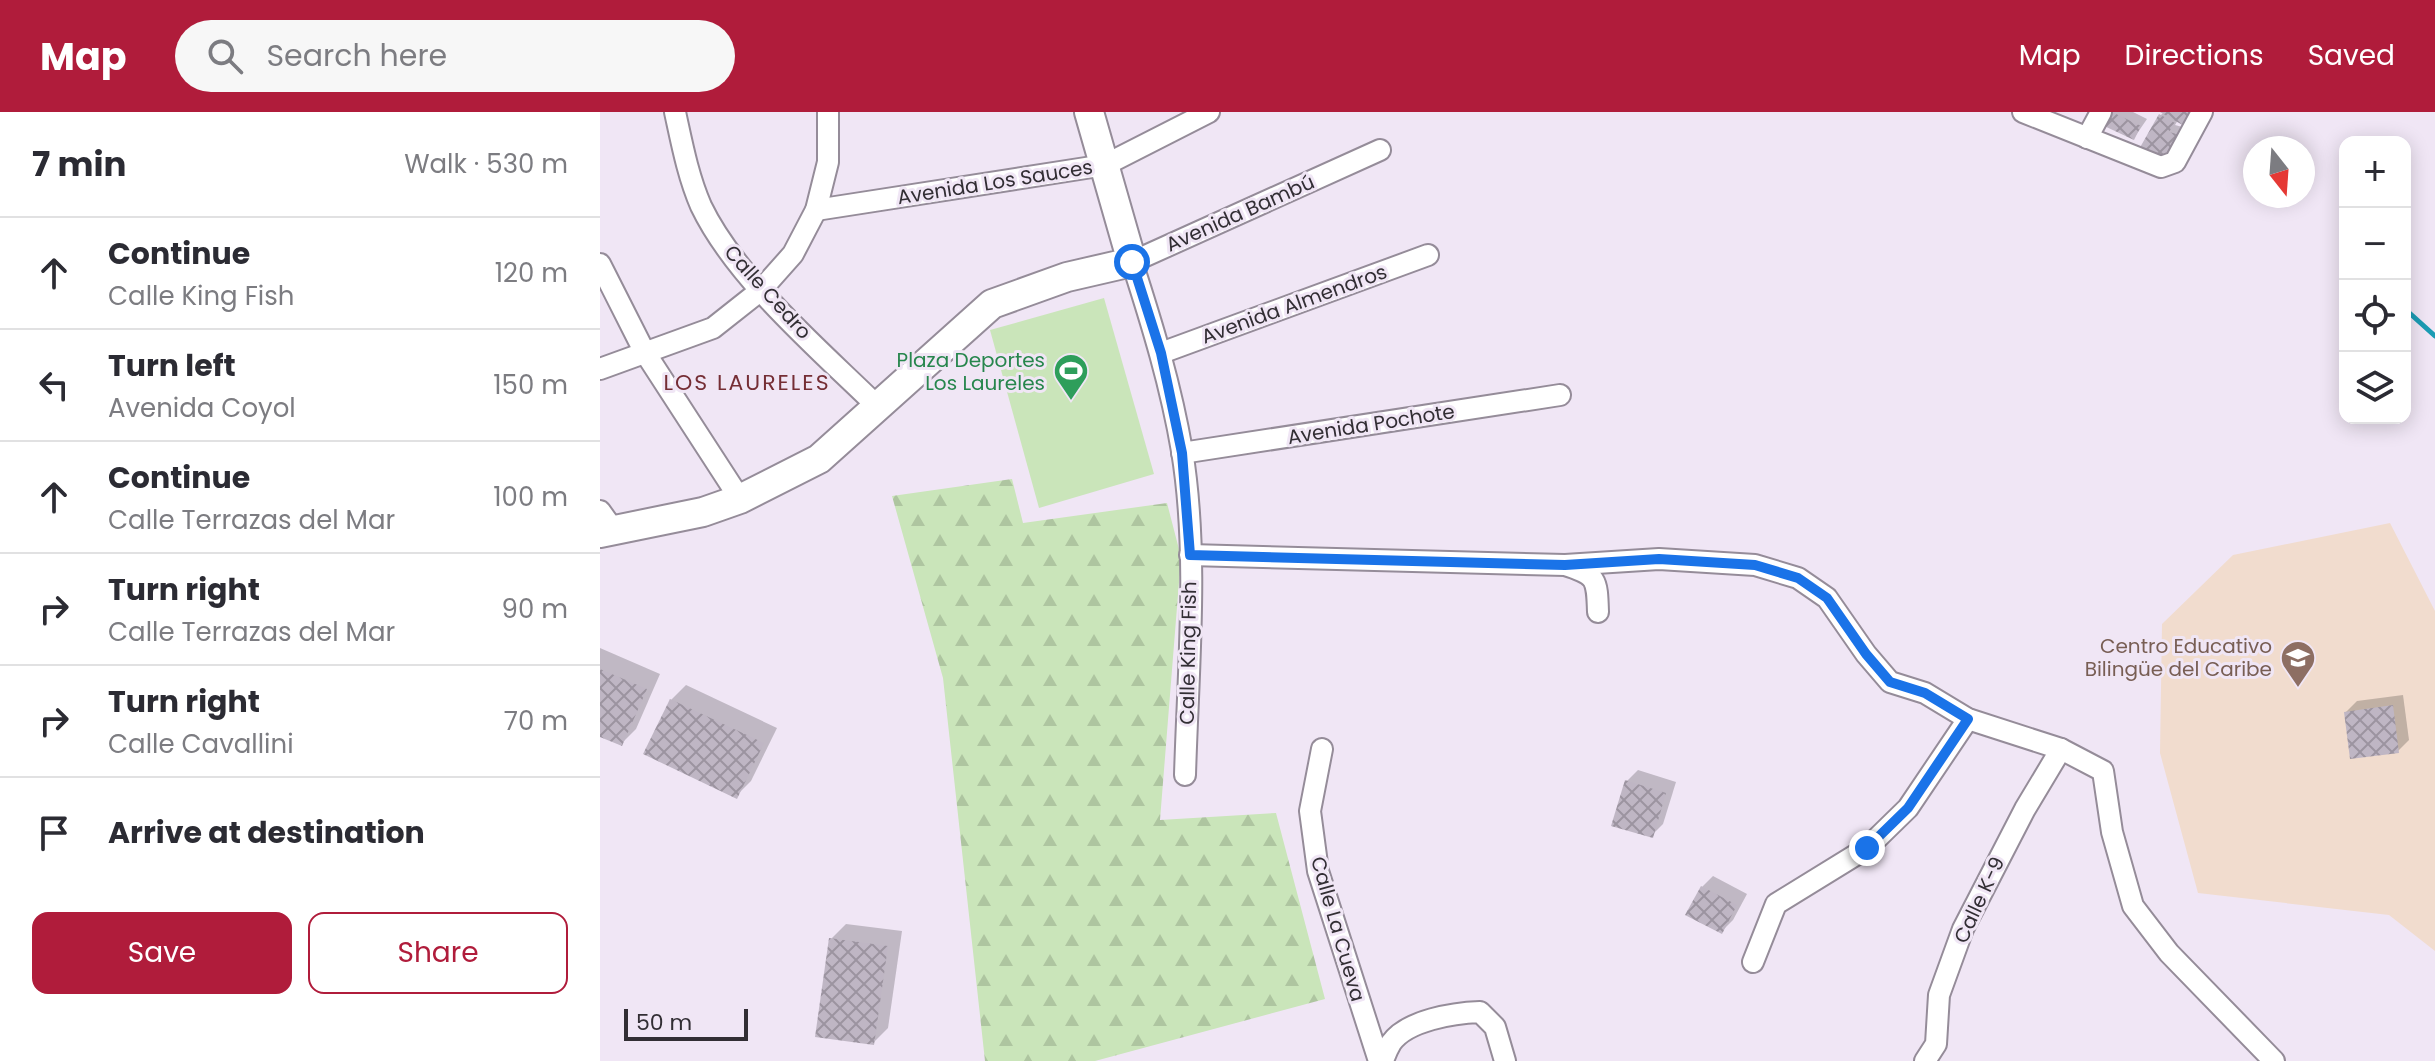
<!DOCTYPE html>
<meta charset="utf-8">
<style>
body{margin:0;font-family:Poppins,sans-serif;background:#f7f7f7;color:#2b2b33}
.controls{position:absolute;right:24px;top:24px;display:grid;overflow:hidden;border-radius:16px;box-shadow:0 4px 20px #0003}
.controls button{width:72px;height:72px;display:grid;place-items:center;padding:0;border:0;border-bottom:2px solid #e1e1e2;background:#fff;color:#2b2b33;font:40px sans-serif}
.compass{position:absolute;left:1643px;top:24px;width:72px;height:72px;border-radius:50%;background:#fff;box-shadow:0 4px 20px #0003;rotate:163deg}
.scale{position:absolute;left:24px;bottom:20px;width:124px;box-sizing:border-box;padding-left:8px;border:4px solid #322e34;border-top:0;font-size:22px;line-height:28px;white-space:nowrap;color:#322e34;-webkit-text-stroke:6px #f0e6f5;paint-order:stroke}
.stop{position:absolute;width:24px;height:24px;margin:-18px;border:6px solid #1a73e8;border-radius:50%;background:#fff}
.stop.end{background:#1a73e8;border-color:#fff;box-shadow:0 2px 8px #0008}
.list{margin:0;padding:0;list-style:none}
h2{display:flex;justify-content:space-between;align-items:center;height:104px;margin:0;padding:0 32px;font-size:34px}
h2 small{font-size:26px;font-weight:400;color:#7c7c81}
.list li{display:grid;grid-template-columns:52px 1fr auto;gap:24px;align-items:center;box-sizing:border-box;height:112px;padding:0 32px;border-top:2px solid #e1e1e2}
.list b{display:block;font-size:30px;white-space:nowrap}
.list p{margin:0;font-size:26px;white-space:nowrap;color:#7c7c81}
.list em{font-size:26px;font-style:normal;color:#7c7c81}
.actions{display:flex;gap:16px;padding:24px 32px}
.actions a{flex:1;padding:18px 0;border:2px solid #b01c3b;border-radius:16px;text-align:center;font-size:28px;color:#b01c3b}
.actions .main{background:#b01c3b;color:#fff}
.icon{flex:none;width:44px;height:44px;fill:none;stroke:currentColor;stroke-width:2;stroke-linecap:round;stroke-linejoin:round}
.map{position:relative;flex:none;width:1835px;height:949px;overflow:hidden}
header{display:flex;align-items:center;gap:48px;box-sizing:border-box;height:112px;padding:0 40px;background:#b01c3b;color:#fff}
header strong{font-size:38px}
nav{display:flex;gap:44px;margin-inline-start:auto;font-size:28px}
.search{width:560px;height:72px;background:#f7f7f7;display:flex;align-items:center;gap:20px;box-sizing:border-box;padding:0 28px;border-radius:44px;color:#7c7c81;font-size:30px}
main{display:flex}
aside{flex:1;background:#fff}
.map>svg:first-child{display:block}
.education{fill:#f1dcce}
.grass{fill:#cae5ba}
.forest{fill:url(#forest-firs)}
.shadow{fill:#0003}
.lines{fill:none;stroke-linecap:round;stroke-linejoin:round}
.stream{stroke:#1b9cb4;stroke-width:5}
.building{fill:url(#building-cross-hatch)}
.street-casing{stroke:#958c99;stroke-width:24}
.secondary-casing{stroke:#958c99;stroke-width:32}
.street{stroke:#fff;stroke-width:20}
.secondary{stroke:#fff;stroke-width:28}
.route{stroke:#1a73e8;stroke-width:10}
.labels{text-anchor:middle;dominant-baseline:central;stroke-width:6;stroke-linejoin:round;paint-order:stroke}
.street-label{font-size:20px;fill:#322e34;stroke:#f0e6f5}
.leisure-label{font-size:20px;fill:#27864d;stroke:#f0e6f5;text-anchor:end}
.education-label{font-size:20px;fill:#785e54;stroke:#f0e6f5;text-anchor:end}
.neighbourhood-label{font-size:22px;letter-spacing:2px;fill:#752e35;stroke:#f0e6f5}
</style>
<header>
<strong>Map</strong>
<div class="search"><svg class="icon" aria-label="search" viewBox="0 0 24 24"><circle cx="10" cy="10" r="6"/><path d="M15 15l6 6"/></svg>Search here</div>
<nav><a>Map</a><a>Directions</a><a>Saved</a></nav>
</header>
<main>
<aside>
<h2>7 min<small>Walk · 530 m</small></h2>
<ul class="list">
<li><svg class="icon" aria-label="ahead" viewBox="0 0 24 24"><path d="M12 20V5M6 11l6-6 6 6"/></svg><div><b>Continue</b><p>Calle King Fish</p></div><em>120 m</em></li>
<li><svg class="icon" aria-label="left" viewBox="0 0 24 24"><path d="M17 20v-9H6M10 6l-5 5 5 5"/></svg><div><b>Turn left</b><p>Avenida Coyol</p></div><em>150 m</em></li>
<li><svg class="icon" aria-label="ahead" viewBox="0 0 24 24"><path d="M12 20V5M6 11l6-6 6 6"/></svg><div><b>Continue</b><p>Calle Terrazas del Mar</p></div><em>100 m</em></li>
<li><svg class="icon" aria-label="right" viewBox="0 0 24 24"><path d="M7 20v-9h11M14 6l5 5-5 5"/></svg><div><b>Turn right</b><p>Calle Terrazas del Mar</p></div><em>90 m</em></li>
<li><svg class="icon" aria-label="right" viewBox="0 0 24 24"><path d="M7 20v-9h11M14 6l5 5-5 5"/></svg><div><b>Turn right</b><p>Calle Cavallini</p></div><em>70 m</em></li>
<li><svg class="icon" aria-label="arrive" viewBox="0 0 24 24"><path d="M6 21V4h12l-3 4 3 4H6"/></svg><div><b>Arrive at destination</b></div></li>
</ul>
<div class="actions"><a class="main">Save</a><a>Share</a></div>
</aside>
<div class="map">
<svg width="1835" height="949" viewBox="0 0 1835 949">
<defs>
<pattern id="forest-firs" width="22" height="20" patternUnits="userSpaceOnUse" patternTransform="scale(2)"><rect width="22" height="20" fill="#cae5ba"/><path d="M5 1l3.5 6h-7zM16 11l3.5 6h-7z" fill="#aec5a0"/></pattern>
<pattern id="building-cross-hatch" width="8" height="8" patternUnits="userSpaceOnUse" patternTransform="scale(2)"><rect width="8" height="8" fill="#bfb6c4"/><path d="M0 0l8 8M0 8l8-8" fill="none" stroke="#9c94a0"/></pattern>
</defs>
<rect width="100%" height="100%" fill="#f0e6f5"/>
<path class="education" d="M1790,411L1835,499V839L1789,803L1598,781L1560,641L1562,512L1633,443Z"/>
<path class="grass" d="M504,186L554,362L439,396L390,218Z"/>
<path class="forest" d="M412,367L423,411L567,391L581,445L560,708L676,701L725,887L495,949H385L343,566L292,384Z"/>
<g class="shadow">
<path d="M1508,0H1533L1547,7L1534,26Z"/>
<path d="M1564,0L1578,8L1575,13L1586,16L1571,44L1560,4Z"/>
<path d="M0,536L60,562L36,617L21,632L0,623Z"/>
<path d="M86,573L177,616L151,669L136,684L71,588Z"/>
<path d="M1803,583L1809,628L1798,639L1746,600L1757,589Z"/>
<path d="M1038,658L1076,670L1063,712L1052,723L1027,669Z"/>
<path d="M1113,764L1147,782L1133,808L1122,819L1102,775Z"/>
<path d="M246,812L302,819L288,916L273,931L231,827Z"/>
</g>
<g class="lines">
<path class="stream" d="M1805,197L1835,224"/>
</g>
<g class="building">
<path d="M1506,0H1512L1541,14L1534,28L1500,12Z"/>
<path d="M1560,0H1594L1586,15Z"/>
<path d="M1559,2L1575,11L1569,20L1581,23L1564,54L1538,39Z"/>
<path d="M0,557L47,577L22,634L0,625Z"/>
<path d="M70,587L164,631L137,687L43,642Z"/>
<path d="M1793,593L1799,641L1750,647L1744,600Z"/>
<path d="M1025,668L1066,681L1053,726L1011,714Z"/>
<path d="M1101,774L1137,793L1122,822L1085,803Z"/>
<path d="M229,826L288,834L274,933L215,925Z"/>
</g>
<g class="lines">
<defs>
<g id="street">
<path d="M75,0C82,32 88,64 101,94C136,167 220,238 278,295"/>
<path d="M1423,0L1561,55L1575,50L1602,0"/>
<path d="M1487,26L1501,0"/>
<path d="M216,98L505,53L609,0"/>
<path d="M0,152L44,239L140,387"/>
<path d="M561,241L828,143"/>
<path d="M0,257L113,216L161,178L193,142L216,98L228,50V0"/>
<path d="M582,341L960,283"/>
<path d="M0,399L15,420"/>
<path d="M590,443L965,453C997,463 997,467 998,500"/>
<path d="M965,453L1059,447L1155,453L1198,466L1227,486L1266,542L1290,570L1325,581L1368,607L1461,637L1503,659L1512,720L1533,794L1569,841L1674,949"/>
<path d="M722,637L710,699L718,759L779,949"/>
<path d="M585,663C588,558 599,442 582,339C571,274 552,212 532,150L780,38"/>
<path d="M1153,850L1176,792L1267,736L1308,696L1368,607"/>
<path d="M783,949C785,943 788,936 791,931C807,908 854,901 880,900L895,915L905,949"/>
<path d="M1325,949L1336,932L1339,883L1363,817L1425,697L1461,637"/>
</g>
<path id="secondary" d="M0,421L103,400L140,387L219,347L392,192L467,165L532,150L489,0"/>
</defs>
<use href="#street" class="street-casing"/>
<use href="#secondary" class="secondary-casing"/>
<use href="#street" class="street"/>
<use href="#secondary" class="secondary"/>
</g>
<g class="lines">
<path class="route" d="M532,150L561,241L582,341L590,443L965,453L1059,447L1155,453L1198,466L1227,486L1266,542L1290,570L1325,581L1368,607L1308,696L1267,736"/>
</g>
<defs>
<symbol id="stadium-pin" viewBox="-11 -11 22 30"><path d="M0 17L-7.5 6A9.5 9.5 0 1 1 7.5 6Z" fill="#2e9e5b" stroke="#f0e6f5"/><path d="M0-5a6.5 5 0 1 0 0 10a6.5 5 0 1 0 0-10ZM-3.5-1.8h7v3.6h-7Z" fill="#fff"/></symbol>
<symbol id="university-pin" viewBox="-11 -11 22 30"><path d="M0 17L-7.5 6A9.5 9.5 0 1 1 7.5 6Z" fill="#8d6e63" stroke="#f0e6f5"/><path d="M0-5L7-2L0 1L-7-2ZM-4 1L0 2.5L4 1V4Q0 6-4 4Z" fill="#fff"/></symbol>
</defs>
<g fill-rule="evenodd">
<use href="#stadium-pin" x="451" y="239" width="40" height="54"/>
<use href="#university-pin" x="1678" y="526" width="40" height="54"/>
</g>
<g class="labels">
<g class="street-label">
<text transform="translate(395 70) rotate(-9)">Avenida Los Sauces</text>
<text transform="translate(640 101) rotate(-24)">Avenida Bambú</text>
<text transform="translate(168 180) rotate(48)">Calle Cedro</text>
<text transform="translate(694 192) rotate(-20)">Avenida Almendros</text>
<text transform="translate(771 312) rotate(-9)">Avenida Pochote</text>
<text transform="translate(588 541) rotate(-89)">Calle King Fish</text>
<text transform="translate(1379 788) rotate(-65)">Calle K-9</text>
<text transform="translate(738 817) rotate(74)">Calle La Cueva</text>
</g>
<g class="leisure-label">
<text x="445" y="248">Plaza Deportes<tspan x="445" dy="23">Los Laureles</tspan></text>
</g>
<g class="education-label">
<text x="1672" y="534">Centro Educativo<tspan x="1672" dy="23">Bilingüe del Caribe</tspan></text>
</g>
<g class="neighbourhood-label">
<text x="147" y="270">LOS LAURELES</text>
</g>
</g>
</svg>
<div class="controls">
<button>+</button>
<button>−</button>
<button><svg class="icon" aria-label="locate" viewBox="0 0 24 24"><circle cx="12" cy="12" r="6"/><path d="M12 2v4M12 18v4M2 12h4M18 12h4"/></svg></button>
<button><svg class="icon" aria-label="layers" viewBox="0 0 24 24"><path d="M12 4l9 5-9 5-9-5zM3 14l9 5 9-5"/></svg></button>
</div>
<svg class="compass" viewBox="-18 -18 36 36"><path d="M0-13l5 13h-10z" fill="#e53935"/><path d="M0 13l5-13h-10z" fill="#7c7c81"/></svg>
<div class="scale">50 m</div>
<div class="stop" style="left:532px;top:150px"></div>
<div class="stop end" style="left:1267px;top:736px"></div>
</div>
</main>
